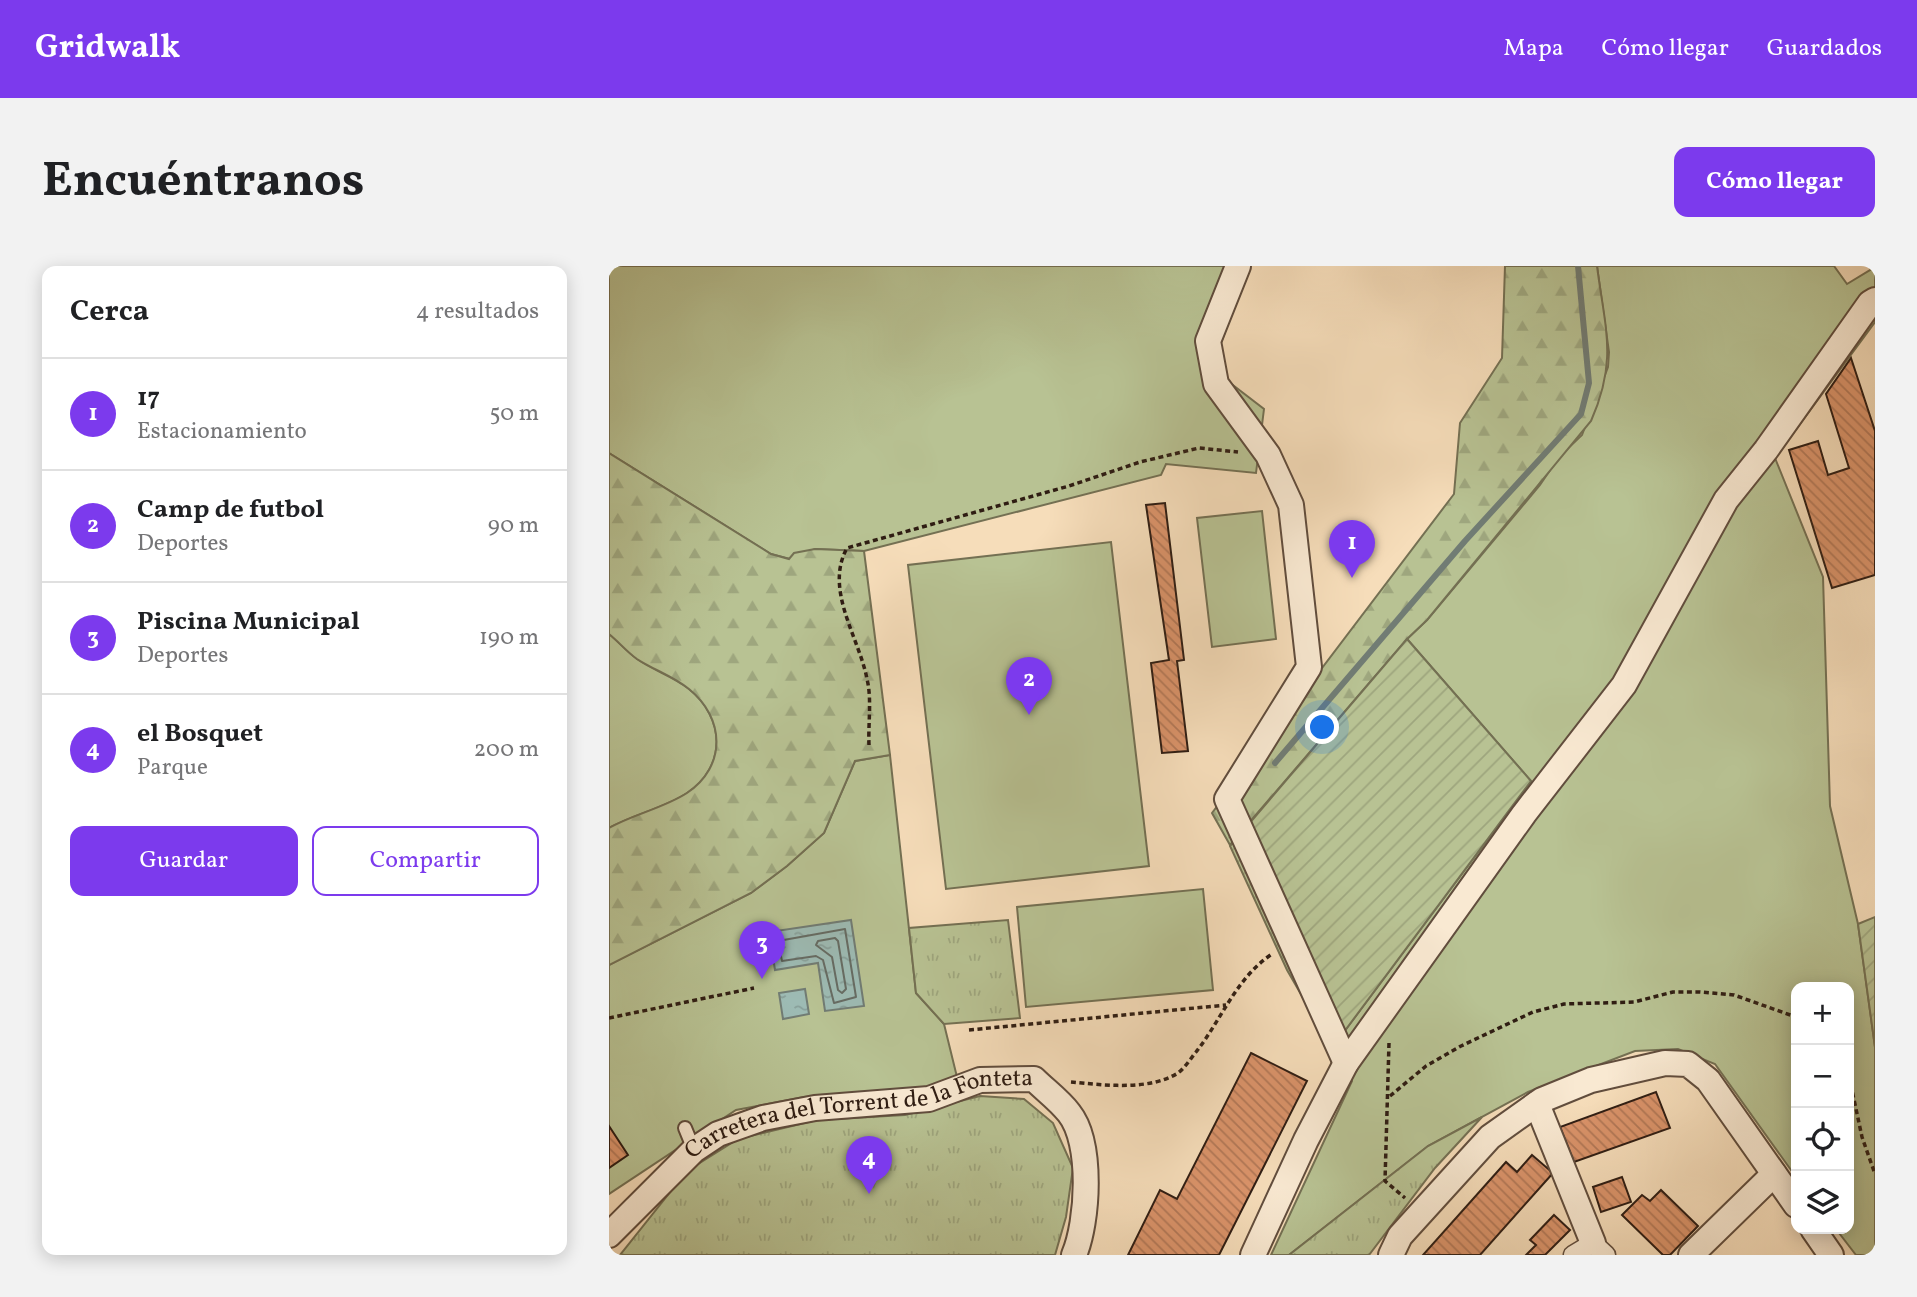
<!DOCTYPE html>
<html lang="es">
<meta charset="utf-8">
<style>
body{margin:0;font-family:Vollkorn,serif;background:#f2f2f2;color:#202124}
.controls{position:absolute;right:21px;bottom:21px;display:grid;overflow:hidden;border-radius:14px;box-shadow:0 4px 18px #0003}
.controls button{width:63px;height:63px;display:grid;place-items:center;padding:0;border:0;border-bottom:2px solid #e0e0e0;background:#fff;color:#202124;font:35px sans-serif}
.you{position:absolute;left:714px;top:462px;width:24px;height:24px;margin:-18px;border:5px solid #fff;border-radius:50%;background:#1a73e8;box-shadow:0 0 0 10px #1a73e833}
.badge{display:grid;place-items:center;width:46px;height:46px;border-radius:50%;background:#7c3aed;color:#fff;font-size:23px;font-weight:700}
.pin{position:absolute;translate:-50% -58px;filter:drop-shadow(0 2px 4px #0008)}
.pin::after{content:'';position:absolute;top:37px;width:24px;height:21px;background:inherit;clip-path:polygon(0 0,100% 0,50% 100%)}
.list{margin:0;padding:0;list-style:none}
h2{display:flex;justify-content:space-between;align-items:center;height:91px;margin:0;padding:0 28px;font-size:30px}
h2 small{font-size:23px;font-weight:400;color:#757577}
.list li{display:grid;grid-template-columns:46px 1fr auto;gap:21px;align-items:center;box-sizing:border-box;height:112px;padding:0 28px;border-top:2px solid #e0e0e0}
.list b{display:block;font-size:26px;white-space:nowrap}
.list p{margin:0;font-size:23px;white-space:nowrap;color:#757577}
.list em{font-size:23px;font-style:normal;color:#757577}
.actions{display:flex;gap:14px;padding:21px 28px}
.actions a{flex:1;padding:16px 0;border:2px solid #7c3aed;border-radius:14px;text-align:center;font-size:24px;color:#7c3aed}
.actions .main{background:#7c3aed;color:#fff}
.icon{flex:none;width:38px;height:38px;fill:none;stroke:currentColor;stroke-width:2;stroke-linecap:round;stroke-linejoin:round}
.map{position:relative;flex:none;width:1266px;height:989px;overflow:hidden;border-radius:14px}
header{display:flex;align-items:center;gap:42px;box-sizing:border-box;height:98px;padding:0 35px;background:#7c3aed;color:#fff}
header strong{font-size:33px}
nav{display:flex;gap:38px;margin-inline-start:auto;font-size:24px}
.intro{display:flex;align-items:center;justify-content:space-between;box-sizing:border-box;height:168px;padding:0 42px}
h1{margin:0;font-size:49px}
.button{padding:18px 32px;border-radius:14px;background:#7c3aed;color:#fff;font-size:24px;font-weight:700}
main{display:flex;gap:42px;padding:0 42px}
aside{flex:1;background:#fff;border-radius:14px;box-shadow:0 4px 18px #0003}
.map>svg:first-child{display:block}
.grass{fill:#b8c293;stroke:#747053;stroke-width:2}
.forest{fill:url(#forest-firs);stroke:#747053;stroke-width:2}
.park{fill:url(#park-tufts);stroke:#747053;stroke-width:2}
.garden{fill:url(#garden-furrows);stroke:#747053;stroke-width:2}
.water{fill:url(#water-ripples);stroke:#717c74;stroke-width:2}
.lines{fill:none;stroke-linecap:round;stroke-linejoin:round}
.shore{stroke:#666c64;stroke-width:2}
.stream{stroke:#717c74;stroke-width:6}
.building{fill:url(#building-back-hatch);stroke:#2f1d13;stroke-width:2}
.service-casing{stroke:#614d3d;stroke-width:16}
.pedestrian-casing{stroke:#614d3d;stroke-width:21}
.minor-casing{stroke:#614d3d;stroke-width:28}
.path{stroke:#2f1d13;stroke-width:3.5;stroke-dasharray:5 3.5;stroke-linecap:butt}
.service{stroke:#f9e9d2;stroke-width:12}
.pedestrian{stroke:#f9e9d2;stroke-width:18}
.minor{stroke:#f9e9d2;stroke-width:24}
.labels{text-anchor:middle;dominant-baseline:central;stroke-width:6;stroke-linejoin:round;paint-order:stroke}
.street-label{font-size:24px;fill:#2f1d13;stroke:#f9e9d2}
</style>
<header>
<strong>Gridwalk</strong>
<nav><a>Mapa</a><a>Cómo llegar</a><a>Guardados</a></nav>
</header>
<div class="intro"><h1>Encuéntranos</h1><a class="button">Cómo llegar</a></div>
<main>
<aside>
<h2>Cerca<small>4 resultados</small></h2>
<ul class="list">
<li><span class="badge">1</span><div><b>17</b><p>Estacionamiento</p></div><em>50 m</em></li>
<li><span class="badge">2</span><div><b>Camp de futbol</b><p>Deportes</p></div><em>90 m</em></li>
<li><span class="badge">3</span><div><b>Piscina Municipal</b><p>Deportes</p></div><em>190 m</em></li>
<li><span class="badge">4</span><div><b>el Bosquet</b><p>Parque</p></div><em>200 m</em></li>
</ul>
<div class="actions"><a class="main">Guardar</a><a>Compartir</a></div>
</aside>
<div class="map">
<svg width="1266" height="989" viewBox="0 0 1266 989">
<defs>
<pattern id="forest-firs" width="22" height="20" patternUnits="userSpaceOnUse" patternTransform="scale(1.75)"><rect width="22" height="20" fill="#b8c293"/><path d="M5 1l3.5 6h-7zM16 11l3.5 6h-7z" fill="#9ea67e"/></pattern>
<pattern id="park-tufts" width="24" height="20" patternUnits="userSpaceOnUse" patternTransform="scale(1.75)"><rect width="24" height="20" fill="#b8c293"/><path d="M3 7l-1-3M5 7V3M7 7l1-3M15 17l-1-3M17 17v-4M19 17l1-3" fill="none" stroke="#9ea67e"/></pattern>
<pattern id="garden-furrows" width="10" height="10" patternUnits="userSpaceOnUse" patternTransform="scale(1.75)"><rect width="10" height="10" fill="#b8c293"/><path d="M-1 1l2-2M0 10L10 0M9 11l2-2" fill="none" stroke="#9ea67e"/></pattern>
<pattern id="water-ripples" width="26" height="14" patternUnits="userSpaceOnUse" patternTransform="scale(1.75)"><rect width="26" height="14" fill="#9dbbb4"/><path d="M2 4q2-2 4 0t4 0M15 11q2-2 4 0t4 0" fill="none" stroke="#88a09a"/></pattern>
<pattern id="building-back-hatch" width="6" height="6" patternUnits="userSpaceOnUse" patternTransform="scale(1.75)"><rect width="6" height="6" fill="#da936a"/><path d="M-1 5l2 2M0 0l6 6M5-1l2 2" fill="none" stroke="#b17756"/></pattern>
</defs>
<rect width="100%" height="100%" fill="#f6ddba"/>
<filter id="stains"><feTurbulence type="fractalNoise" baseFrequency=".00286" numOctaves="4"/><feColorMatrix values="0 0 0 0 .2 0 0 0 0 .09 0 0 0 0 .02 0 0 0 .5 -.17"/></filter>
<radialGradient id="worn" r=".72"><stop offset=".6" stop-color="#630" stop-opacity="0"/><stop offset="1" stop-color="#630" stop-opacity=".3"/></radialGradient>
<g class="grass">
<path d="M0,0H640L611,80L616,113L655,143L647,207L557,198L552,209L255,285L206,283L181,293L162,288L0,187Z"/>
<path d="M988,0H1225L1238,18L1266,1V56L1166,192L1214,311L1221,540L1249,658L1266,781V989H1247L1227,963H1240V721H1187V911L1106,798L1069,783L1026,785L919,826L819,880L680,989H662L743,815L723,782L922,515L798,373L818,354L931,219L950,191L973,169L999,101L1000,86Z"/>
<path d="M653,245L667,373L603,381L588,252Z"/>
<path d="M502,276L540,600L337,623L299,299Z"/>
<path d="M0,368C10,376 18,386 28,393C45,405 64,410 80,423C116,452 118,500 78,527C55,542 25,548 0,562Z"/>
<path d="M281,489L307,727L335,758L348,811L308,824L195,831L127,844L0,928V699L142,627L178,600L215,567L246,495Z"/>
<path d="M594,623L604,724L417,741L408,641Z"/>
</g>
<g class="forest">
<path d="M896,0H988C996,63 1009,94 982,155L818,354L798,373L621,579L603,547L845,228L851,157L893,92Z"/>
<path d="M0,187L162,288L180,293L185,287L206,283L255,285L281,489L246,495L215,567L178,600L142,627L0,699V562C25,548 55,542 78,527C118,500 116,452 80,423C64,410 45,404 28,393C18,386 10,376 0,368Z"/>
</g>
<g class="park">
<path d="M399,654L411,752L335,758L307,727L300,662Z"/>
<path d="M371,830L415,833L444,857L464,902L457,951L446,989H11L78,905L129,873L208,854L296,849Z"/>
<path d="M873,851L826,902L760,989H680L819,880Z"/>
</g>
<g class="garden">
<path d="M798,373L922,515L723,782L678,704L621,580Z"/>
<path d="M1266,651V781L1249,658Z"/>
</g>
<g class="water">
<path d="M242,654L255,740L216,745L209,697L166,704L160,666Z"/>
<path d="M196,723L200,748L174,753L170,727Z"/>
</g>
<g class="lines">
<g class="shore">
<path d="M236,663L247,731L225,737L214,694L207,690L173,695L169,675Z"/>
<path d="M226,672L229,675L237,723L233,727L229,724L223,691L207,679L209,675Z"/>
</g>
<path class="stream" d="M666,497L856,275L972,148L980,117L969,0"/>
</g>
<g class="building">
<path d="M1242,92L1266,165V309L1223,322L1180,184L1209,175L1219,209L1240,202L1217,128Z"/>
<path d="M556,237L575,394L568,395L579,485L553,487L542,397L560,394L537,239Z"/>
<path d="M642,787L698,815L610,989H519L551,924L568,933Z"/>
<path d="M1047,826L1061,862L965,896L951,861Z"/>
<path d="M0,860L19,889L0,902Z"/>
<path d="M923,889L944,907L871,989H814L897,896L908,906Z"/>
<path d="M1013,911L1022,936L992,946L984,921Z"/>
<path d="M1052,924L1089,960L1061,989H1054L1013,949L1033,929L1041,935Z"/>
<path d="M945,949L961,964L936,989H917L927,979L921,974Z"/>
</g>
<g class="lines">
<defs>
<path id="service" d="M76,862L85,884"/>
<path id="pedestrian" d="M964,989L984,977L997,989"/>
<g id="minor">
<path d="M629,0L599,75L607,118L659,189L682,239L700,401L618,533L737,797"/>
<path d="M928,838L984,977"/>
<path d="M1204,963L1222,989"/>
<path id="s1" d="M0,969L85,884L109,868L154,852L206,842L320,833L371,814L425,813C436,824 450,834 460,847C484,877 479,956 465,989"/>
<path d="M644,989L697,874L737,797L915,548L1015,419L1117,234L1157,184L1261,37L1266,34"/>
<path d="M782,989L791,970L881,871L933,834L982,814L1056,797L1079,798L1099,814L1187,939"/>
<path d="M1082,989L1165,908"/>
</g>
</defs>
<use href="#service" class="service-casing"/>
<use href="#pedestrian" class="pedestrian-casing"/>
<use href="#minor" class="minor-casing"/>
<g class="path">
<path d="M260,479C259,458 263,433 258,413C250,371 215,324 238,282L460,220L531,196L590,182L629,186"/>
<path d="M0,752L145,722"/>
<path d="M360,764L617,739"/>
<path d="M780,777L776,915L796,932"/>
<path d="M1240,810L1253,871L1266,908"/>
<path d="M462,816C495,819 540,825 569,807C576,802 582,792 587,786C613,753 627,712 663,688"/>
<path d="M781,830L817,800L852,780L924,746L955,738L1025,736L1064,726H1091L1125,729L1187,751"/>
</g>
<use href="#service" class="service"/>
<use href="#pedestrian" class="pedestrian"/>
<use href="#minor" class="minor"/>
</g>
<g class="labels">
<g class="street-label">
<text stroke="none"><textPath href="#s1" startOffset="292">Carretera del Torrent de la Fonteta</textPath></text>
</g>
</g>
<rect width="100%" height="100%" filter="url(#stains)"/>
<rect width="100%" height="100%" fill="url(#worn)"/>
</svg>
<div class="controls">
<button>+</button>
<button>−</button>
<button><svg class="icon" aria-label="locate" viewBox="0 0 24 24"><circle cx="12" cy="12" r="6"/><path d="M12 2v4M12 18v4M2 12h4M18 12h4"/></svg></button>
<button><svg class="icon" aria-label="layers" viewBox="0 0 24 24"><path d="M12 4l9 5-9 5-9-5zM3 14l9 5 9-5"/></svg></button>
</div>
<div class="you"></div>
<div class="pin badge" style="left:743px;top:312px">1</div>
<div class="pin badge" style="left:420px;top:449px">2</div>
<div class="pin badge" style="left:153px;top:713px">3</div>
<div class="pin badge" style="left:260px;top:928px">4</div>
</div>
</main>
